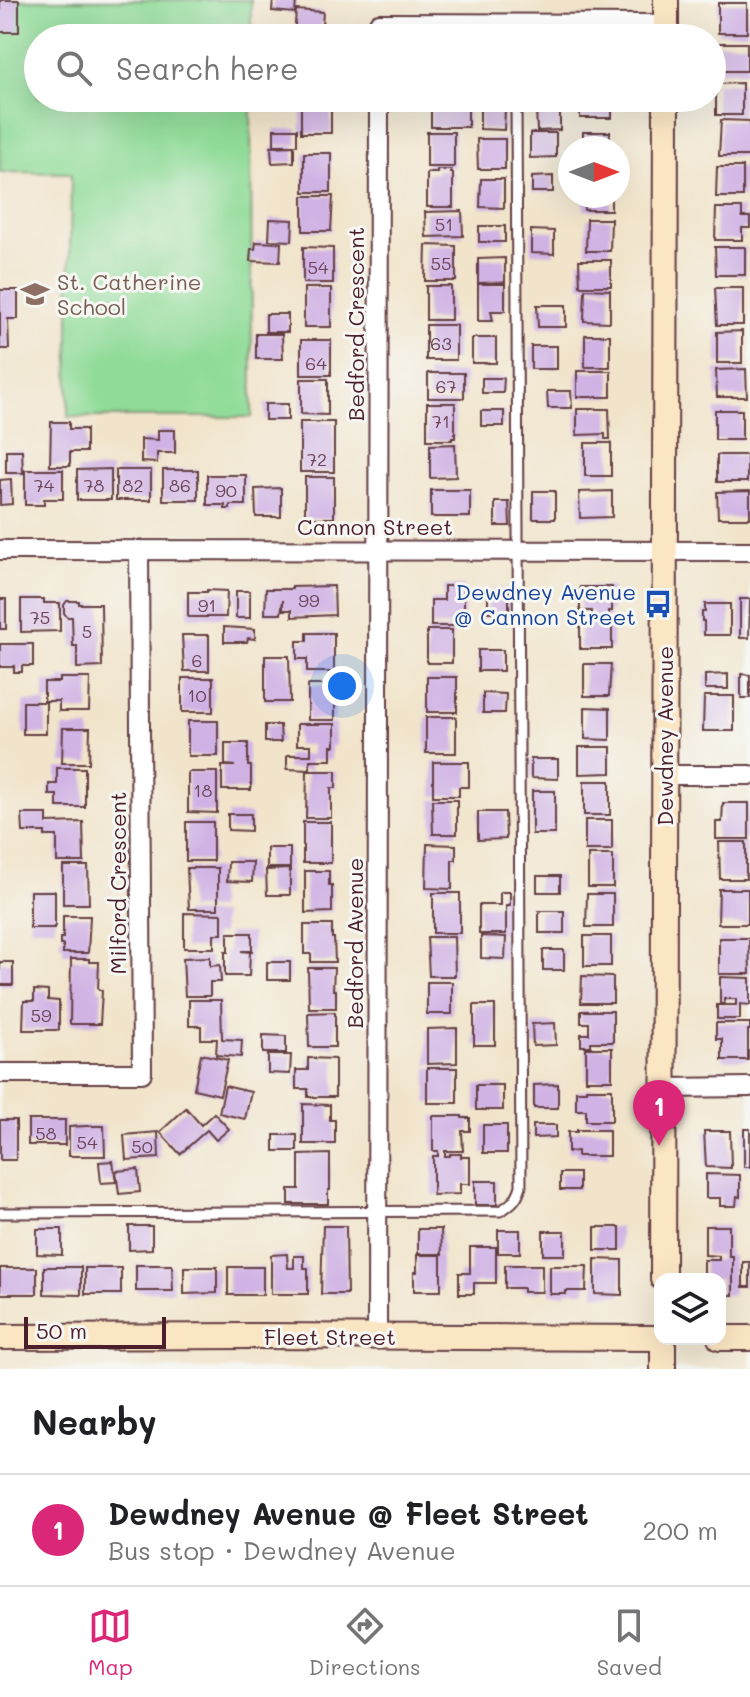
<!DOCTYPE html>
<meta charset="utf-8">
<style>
body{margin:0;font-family:Mali,sans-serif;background:#f6f6f6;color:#202124}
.controls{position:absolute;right:24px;bottom:24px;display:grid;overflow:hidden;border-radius:16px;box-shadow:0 8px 32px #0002}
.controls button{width:72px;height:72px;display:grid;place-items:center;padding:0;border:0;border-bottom:2px solid #e0e0e0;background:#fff;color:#202124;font:40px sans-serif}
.compass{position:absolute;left:558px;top:136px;width:72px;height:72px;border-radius:50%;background:#fff;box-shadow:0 8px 32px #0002;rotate:90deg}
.scale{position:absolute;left:24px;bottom:20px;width:142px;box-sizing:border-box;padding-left:8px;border:4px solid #4a1f2b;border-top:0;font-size:22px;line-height:28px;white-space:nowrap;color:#4a1f2b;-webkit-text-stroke:6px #f6f6f2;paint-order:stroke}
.you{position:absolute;left:342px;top:686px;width:28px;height:28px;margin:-20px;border:6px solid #fff;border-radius:50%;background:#1a73e8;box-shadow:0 0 0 12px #1a73e833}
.badge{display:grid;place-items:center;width:52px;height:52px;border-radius:50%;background:#db2777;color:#fff;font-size:26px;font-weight:700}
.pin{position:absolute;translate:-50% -66px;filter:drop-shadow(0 2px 4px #0008)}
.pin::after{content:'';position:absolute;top:42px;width:28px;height:24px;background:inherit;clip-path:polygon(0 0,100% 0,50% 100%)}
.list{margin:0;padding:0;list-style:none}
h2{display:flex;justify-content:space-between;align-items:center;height:104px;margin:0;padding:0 32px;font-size:34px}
h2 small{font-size:26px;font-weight:400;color:#757577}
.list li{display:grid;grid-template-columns:52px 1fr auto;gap:24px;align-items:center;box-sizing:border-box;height:112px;padding:0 32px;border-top:2px solid #e0e0e0}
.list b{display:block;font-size:30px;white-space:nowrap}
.list p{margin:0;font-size:26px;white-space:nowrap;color:#757577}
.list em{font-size:26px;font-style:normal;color:#757577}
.icon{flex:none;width:44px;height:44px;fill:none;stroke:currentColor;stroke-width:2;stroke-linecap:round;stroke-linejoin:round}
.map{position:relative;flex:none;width:750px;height:1369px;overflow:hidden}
.search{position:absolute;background:#fff;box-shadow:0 8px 32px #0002;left:24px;right:24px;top:24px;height:88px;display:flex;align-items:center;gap:20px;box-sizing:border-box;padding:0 28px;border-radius:44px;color:#757577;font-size:30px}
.sheet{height:216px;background:#fff}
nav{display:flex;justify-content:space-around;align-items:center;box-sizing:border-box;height:112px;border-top:2px solid #e0e0e0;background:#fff;font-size:22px;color:#757577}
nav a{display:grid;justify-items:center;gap:4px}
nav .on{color:#db2777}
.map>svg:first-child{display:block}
.green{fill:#8fdb97;stroke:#6c7d61;stroke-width:2}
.building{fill:#d0b2e4}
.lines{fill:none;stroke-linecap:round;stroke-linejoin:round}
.lane-casing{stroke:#633d43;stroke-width:13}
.street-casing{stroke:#633d43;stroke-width:22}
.secondary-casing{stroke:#633d43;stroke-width:28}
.lane{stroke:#fff;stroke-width:9}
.street{stroke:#fff;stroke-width:18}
.secondary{stroke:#fbe6c4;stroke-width:24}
.labels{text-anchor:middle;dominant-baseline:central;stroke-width:6;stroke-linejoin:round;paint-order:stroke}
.number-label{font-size:18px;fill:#6c4459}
.education-label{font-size:22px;fill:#785e54;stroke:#f6f6f2;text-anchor:start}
.street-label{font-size:22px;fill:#4a1f2b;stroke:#f6f6f2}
.transit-label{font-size:22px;fill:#164399;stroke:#f6f6f2;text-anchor:end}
</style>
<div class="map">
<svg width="750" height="1369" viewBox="0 0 750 1369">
<rect width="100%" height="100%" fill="#f6f6f2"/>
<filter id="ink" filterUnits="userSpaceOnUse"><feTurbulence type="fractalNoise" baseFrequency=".0125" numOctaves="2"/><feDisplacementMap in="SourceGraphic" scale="16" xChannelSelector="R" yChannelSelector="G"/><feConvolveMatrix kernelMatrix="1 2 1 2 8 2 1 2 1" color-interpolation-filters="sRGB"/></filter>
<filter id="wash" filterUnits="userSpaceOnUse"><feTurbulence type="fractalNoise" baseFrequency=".006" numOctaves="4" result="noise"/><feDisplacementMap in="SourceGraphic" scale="32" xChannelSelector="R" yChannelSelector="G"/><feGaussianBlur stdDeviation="1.8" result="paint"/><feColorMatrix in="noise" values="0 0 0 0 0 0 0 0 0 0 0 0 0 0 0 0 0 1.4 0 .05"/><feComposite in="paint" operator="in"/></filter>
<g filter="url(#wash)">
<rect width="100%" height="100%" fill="#f1e4cb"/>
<path class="green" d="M0,0H251V38H38V98H251L252,417H68L71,173L0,172Z"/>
<g id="blocks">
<g class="building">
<rect x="0" y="0" width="19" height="32"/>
<path d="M273,0H296L295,13L272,11Z"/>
<rect x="718" y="3" width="29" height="30"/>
<path d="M296,10L323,12L321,38H294Z"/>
<path d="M718,43H747V71H719Z"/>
<path d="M742,83V115H716V84Z"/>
<rect x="301" y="98" width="30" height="35"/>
<rect x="580" y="98" width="32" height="20"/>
<rect x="431" y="102" width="37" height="25"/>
<path d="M560,107V130L537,131L536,108Z"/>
<path d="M480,108L505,109L504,130L480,129Z"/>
<path d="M721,120L750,121V156H719Z"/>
<rect x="274" y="129" width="23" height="16"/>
<rect x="427" y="132" width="27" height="35"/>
<path d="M583,132H610L609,148H583Z"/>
<path d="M530,133H556V157L530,158Z"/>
<path d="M477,139H505V169H478Z"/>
<path d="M294,146V162L272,163L271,147Z"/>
<rect x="304" y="153" width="27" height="39"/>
<path d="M717,167H743V197H716Z"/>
<path d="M437,170H451V173H453V207H427V173H437Z"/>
<path d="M553,176V192H532V177Z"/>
<path d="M481,179H504V208L480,207Z"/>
<path d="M303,196H333L331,231H303Z"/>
<path d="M583,196H611V210H584Z"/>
<path d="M716,208H742V217H750V228H742V240H715Z"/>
<path d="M462,211L463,236L426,237L425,212Z"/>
<path d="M270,219L293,220L292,241L269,240Z"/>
<path d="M587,219H611L610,251H586Z"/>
<rect x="479" y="226" width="26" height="16"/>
<path d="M531,230L554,231V254L531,253Z"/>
<path d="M256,242L281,243L280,262L250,261L251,249H255Z"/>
<path d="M426,245L456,246V281H425Z"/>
<path d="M303,247L333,248V283H303Z"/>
<path d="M715,247H745V275H716Z"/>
<path d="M505,258V282L478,283V259Z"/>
<path d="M579,260H611V286H580Z"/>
<path d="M478,284H505V311H491L493,321H478Z"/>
<rect x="426" y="286" width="25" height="34"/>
<rect x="304" y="288" width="27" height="39"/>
<path d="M715,288H743V325H717Z"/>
<path d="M585,289L610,290V322L584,321Z"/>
<path d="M0,290H18V319H8L9,349H0Z"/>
<path d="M537,305H566V327H538Z"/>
<rect x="266" y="314" width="22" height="18"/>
<rect x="426" y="325" width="30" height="35"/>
<path d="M742,331V363H717V332Z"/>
<path d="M256,334H282L283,359H256Z"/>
<rect x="585" y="335" width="25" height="32"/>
<rect x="472" y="338" width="24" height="25"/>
<rect x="301" y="340" width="30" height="35"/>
<rect x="531" y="346" width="26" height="23"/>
<path d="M746,369L747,397H717L716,370Z"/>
<rect x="577" y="371" width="34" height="26"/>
<rect x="428" y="373" width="36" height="25"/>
<path d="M482,378H504L503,393H482Z"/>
<path d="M301,379H328V415L301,414Z"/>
<path d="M547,391H571L572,408H548Z"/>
<path d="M427,403H455V438H452V440H427Z"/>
<rect x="265" y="404" width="23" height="16"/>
<path d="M577,409H609L610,439H605V434L577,435Z"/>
<rect x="715" y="410" width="27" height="30"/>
<rect x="481" y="411" width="23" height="15"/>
<path d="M51,422H69V429H86V452H70V466H50Z"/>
<rect x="300" y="422" width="34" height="50"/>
<path d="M158,430H175V453H157V463L141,462V439L158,440Z"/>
<rect x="585" y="443" width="26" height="33"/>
<path d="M455,444L456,477L430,478V445Z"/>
<path d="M6,450H22L23,473H6Z"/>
<rect x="717" y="455" width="30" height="27"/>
<path d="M111,469V500H77V470Z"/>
<path d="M25,470H63V499H44V505H25Z"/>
<rect x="116" y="470" width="35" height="30"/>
<rect x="163" y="470" width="35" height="30"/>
<path d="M207,475H246V505H230V509H225V505H207Z"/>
<rect x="305" y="477" width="29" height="41"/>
<path d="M11,479L12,504L0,505V480Z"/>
<path d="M281,488V517H256L255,489Z"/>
<rect x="431" y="490" width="39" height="27"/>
<rect x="533" y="491" width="22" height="28"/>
<path d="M612,491V517L580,518L579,492Z"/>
<path d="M750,491V518H718L717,492Z"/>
<path d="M495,502H509L510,526H495Z"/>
<path d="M334,586L335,615L292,617V610H283V600L281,614H265L266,589H292V587Z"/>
<path d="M444,586H464V626H431V600H444Z"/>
<path d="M580,587H612V611H609V619H592V611H580Z"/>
<rect x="488" y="589" width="21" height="23"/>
<path d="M207,590L227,591L226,617H188V592H207Z"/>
<rect x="236" y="591" width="14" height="27"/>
<rect x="0" y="599" width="6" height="30"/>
<path d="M21,599H44V603H60V631L21,632Z"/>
<path d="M740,599H750L749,638H740Z"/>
<path d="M67,601H79V604H101L102,667L77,668V646H73L72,617H67L64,613V605Z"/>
<path d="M705,604H730V635H704V621H702V612H705Z"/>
<rect x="580" y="622" width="32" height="27"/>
<path d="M224,627L255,629V639L248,638L247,642H224Z"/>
<rect x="427" y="630" width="25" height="33"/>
<path d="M307,633H334V672H307V659H297V641H307Z"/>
<path d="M182,635H209V671H184Z"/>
<path d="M0,644H33V666H22V672H14V666L12,667H0Z"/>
<rect x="478" y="650" width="25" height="21"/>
<path d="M265,656H289L290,702H265Z"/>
<path d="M584,664H611L609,696H584Z"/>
<path d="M728,674V689H705V675Z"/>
<path d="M741,674L750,675V698H741Z"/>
<rect x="427" y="677" width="30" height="35"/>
<path d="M60,678H90L89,711H59V701H44V682H60Z"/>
<rect x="182" y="678" width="31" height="34"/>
<rect x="308" y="685" width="27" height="35"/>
<path d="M483,693L506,694L505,713H483Z"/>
<path d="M704,696H734V731H703Z"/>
<rect x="23" y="702" width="23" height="32"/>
<path d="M585,707L610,708V740L585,739Z"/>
<rect x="426" y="717" width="30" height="36"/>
<rect x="188" y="721" width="30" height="35"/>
<path d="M297,724H335V746H331V760H310V770L287,769V755H311V745H297Z"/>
<path d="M265,725H280L281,742H265Z"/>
<path d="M63,728H90L89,763H62Z"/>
<path d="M225,743H248V766H251V790H222V766H235L225,765Z"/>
<path d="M579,747H611V773L579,774Z"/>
<path d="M531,759H558V779L531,778Z"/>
<path d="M433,762H469V787H459V796H433Z"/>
<path d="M57,768H85V807H57V795H49V784H57Z"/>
<path d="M307,771H336V788H331V818H306Z"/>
<path d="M188,772H217V813L188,812Z"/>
<rect x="584" y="781" width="26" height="34"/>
<rect x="532" y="791" width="23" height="43"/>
<path d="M432,800H457V834H433Z"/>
<path d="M723,803H749V839H716V822H722Z"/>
<path d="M478,812H505L506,839L478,840Z"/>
<path d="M22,814H47V823L83,822L84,862H57V836H45V832H23Z"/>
<path d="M228,814H251V831L228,830Z"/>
<rect x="585" y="820" width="27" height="30"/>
<rect x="186" y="822" width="27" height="39"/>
<rect x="303" y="822" width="28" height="41"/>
<path d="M719,842H746V879H720Z"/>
<path d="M427,844L456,845V860H452V889L426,888Z"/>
<rect x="267" y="848" width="23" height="20"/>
<rect x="588" y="855" width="25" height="32"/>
<path d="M228,862H253L252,882L227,881Z"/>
<path d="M63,866H88L89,904H63Z"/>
<path d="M187,868H218V909H189Z"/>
<path d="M290,869V895H267L266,870Z"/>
<path d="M305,871H329V885H332V912L305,913Z"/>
<rect x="537" y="876" width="23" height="16"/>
<path d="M719,889H748V924H718Z"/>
<rect x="30" y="891" width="25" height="37"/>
<path d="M500,892H510V906H506V934H479V905H500Z"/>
<rect x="433" y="893" width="27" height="40"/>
<path d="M587,894H613V927H586Z"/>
<rect x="539" y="911" width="25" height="22"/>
<path d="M184,913L222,914V934H214V948H184Z"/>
<path d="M63,916H90L88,953H63V945H60V938H63Z"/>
<path d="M304,925H332V938H334L335,962H311V954H304Z"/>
<path d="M228,933H252V951H241L250,952L249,976H225V952H228Z"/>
<path d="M481,936L506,937L505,959L481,958Z"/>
<rect x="584" y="936" width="27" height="30"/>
<path d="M427,937H454L455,976H429Z"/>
<path d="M719,938H749L750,974H719Z"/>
<rect x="543" y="950" width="21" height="20"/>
<path d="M210,957V966L220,965L221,982H210V996H185L183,958Z"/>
<path d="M71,959H89V962H99L98,989L102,991L100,1024H70Z"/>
<rect x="0" y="962" width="13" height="23"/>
<rect x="267" y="962" width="23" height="18"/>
<path d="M308,968H334L333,990H336V1008H309Z"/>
<path d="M582,976L613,977V1003H581Z"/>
<path d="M720,977L750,978V1005L740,1004V1019H717V1005H736V999H724V1004H720Z"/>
<rect x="427" y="982" width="25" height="32"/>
<path d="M34,990L48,991V1000L59,1001V1030H23L24,1001H34Z"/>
<path d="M189,1000H221L222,1039L242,1040L241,1057L216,1055L217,1039H201V1026H189Z"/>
<rect x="474" y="1005" width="21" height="40"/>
<path d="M581,1011H613V1042H591V1046H581V1034H589V1023H581Z"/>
<path d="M335,1012V1047H309L308,1013Z"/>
<path d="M555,1023L556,1045L533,1046L532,1024Z"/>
<path d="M716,1023H750V1030H748V1060H722V1039H716Z"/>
<path d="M457,1028V1063L427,1064V1029Z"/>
<path d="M263,1035L286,1036V1053H263Z"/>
<rect x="586" y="1048" width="26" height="32"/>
<path d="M201,1054L228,1060L220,1095L194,1089Z"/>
<path d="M268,1055H291L290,1074L268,1073Z"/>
<path d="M308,1058L335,1059V1097H308V1089H296V1070H308Z"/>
<rect x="427" y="1068" width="30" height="35"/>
<path d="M558,1084V1108H534V1085Z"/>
<rect x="476" y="1085" width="27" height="25"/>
<path d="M225,1086L251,1092L245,1119L219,1113Z"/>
<path d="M586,1089H612V1121H586V1110H576V1091H586Z"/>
<path d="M303,1104L330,1105V1120H335V1144H303Z"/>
<path d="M186,1108L201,1125L214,1113L229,1129L216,1140L207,1130L180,1154L160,1132Z"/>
<path d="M433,1116H462V1118H470V1131H462L463,1151H445V1156H450V1154H461V1157H470V1184H460V1194L433,1195V1156H438V1151H433Z"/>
<rect x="0" y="1120" width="16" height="40"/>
<rect x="28" y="1120" width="37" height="25"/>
<rect x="483" y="1125" width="24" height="28"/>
<path d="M533,1125H556V1137L533,1138Z"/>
<path d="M86,1126H104L105,1156H69V1127Z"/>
<rect x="744" y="1129" width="6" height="38"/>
<path d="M577,1130H609V1156H577V1151L568,1152V1132H577Z"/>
<path d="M704,1131H730L731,1168L706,1167Z"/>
<path d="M158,1132L159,1158L126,1160L124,1135Z"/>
<rect x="274" y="1135" width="23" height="16"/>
<path d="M330,1154V1190H328V1204H289V1189H299V1155Z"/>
<path d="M113,1161L116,1182L101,1183L99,1162Z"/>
<path d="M138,1169L140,1192L119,1194L116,1171Z"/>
<rect x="560" y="1173" width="19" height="17"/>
<path d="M706,1174L740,1175V1197L737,1196L736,1206H720V1198H706Z"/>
<rect x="475" y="1181" width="22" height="24"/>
<path d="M129,1226H152V1249L129,1250Z"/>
<path d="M323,1226H346L347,1294H321Z"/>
<path d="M705,1226H729V1256H733V1295H720V1279H704V1260H719V1256L705,1255Z"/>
<rect x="595" y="1227" width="25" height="23"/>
<path d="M37,1229H62V1255L37,1254Z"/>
<path d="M418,1229H441L442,1254H418Z"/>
<rect x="498" y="1230" width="22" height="23"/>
<rect x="543" y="1231" width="22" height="24"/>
<path d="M470,1247H496V1283H474V1294H459V1273H470Z"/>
<path d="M287,1254L288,1268H294V1256H304V1268H308V1294H271V1255Z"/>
<path d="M417,1255H441V1291H414V1272H417Z"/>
<path d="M595,1259L622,1260V1295L595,1294Z"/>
<rect x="743" y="1262" width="7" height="25"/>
<path d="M136,1265H172L173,1291H136Z"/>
<path d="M505,1265H542V1292H523V1288H505Z"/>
<path d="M550,1266H587L586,1291H566V1294H550Z"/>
<path d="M44,1267H81V1295L44,1294Z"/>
<path d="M184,1267H217V1293L184,1294Z"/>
<rect x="228" y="1267" width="35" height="28"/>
<rect x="0" y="1268" width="37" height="26"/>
<rect x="85" y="1268" width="36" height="26"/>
</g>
</g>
</g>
<g filter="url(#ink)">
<use href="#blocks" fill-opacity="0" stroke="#633d43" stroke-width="2"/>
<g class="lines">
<defs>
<path id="lane" d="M0,1213L500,1211C512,1204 517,1199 521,1186L516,98"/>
<g id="street">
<path d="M379,38V23L666,24"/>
<path d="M0,550L750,551"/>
<path d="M664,775H750"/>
<path d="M0,1073H142L139,550"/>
<path d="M663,1088L750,1087"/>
<path d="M377,1336L379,98"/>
</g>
<g id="secondary">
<path d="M666,38V0"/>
<path d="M663,1279L666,98"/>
<path d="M0,1337L254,1336L660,1338"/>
<path d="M720,1338H750"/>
<path d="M663,1369V1339"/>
</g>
</defs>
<use href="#lane" class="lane-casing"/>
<use href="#street" class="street-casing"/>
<use href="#secondary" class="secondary-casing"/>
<use href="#lane" class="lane"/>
<use href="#street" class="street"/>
<use href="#secondary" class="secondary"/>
</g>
</g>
<defs>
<symbol id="school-bare" viewBox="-9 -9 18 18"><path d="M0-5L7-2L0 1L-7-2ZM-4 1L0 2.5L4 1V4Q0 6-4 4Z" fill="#8d6e63" stroke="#f6f6f2" stroke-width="2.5" paint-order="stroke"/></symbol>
<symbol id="bus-bare" viewBox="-9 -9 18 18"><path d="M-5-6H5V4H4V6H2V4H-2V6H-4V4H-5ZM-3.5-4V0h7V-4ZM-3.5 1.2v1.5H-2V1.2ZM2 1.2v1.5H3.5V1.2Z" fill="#1a4fb4" stroke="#f6f6f2" stroke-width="2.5" paint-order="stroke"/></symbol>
</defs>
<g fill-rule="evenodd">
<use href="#school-bare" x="15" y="274" width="40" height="40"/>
<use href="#bus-bare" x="638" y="584" width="40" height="40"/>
</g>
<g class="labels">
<g class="number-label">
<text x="444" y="224">51</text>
<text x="441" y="263">55</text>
<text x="318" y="267">54</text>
<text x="441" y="343">63</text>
<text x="316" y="363">64</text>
<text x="446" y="386">67</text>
<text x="441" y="421">71</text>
<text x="317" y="459">72</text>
<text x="44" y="485">74</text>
<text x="94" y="485">78</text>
<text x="133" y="485">82</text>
<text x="180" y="485">86</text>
<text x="226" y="490">90</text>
<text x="309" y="600">99</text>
<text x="207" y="605">91</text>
<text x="40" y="617">75</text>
<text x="87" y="631">5</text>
<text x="197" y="660">6</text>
<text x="197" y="695">10</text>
<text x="203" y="790">18</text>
<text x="41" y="1015">59</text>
<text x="46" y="1133">58</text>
<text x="87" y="1142">54</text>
<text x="142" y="1146">50</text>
</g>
<g class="education-label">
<text x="57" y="281">St. Catherine<tspan x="57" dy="25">School</tspan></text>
</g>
<g class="street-label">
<text transform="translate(355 324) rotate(-90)">Bedford Crescent</text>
<text x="375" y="526">Cannon Street</text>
<text transform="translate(664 736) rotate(-90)">Dewdney Avenue</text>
<text transform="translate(117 883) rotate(-90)">Milford Crescent</text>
<text transform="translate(354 943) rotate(-90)">Bedford Avenue</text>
<text x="330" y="1336">Fleet Street</text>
</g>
<g class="transit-label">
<text x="636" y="591">Dewdney Avenue<tspan x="636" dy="25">@ Cannon Street</tspan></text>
</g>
</g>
</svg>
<div class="controls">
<button><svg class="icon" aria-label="layers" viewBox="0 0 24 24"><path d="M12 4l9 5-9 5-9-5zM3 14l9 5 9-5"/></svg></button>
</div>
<svg class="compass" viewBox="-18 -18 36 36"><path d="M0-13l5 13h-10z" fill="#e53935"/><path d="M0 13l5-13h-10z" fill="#757577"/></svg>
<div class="scale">50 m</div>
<div class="you"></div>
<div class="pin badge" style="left:659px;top:1146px">1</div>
<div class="search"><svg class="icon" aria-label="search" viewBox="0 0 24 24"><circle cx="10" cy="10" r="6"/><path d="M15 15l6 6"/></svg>Search here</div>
</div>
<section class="sheet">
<h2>Nearby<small></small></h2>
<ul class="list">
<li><span class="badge">1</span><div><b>Dewdney Avenue @ Fleet Street</b><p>Bus stop · Dewdney Avenue</p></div><em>200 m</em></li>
</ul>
</section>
<nav>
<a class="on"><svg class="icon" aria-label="map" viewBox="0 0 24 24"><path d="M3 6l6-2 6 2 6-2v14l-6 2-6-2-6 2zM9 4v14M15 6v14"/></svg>Map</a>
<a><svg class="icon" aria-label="directions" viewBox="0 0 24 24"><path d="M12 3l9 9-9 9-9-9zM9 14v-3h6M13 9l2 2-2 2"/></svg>Directions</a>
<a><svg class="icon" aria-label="saved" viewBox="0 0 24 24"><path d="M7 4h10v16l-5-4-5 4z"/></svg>Saved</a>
</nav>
